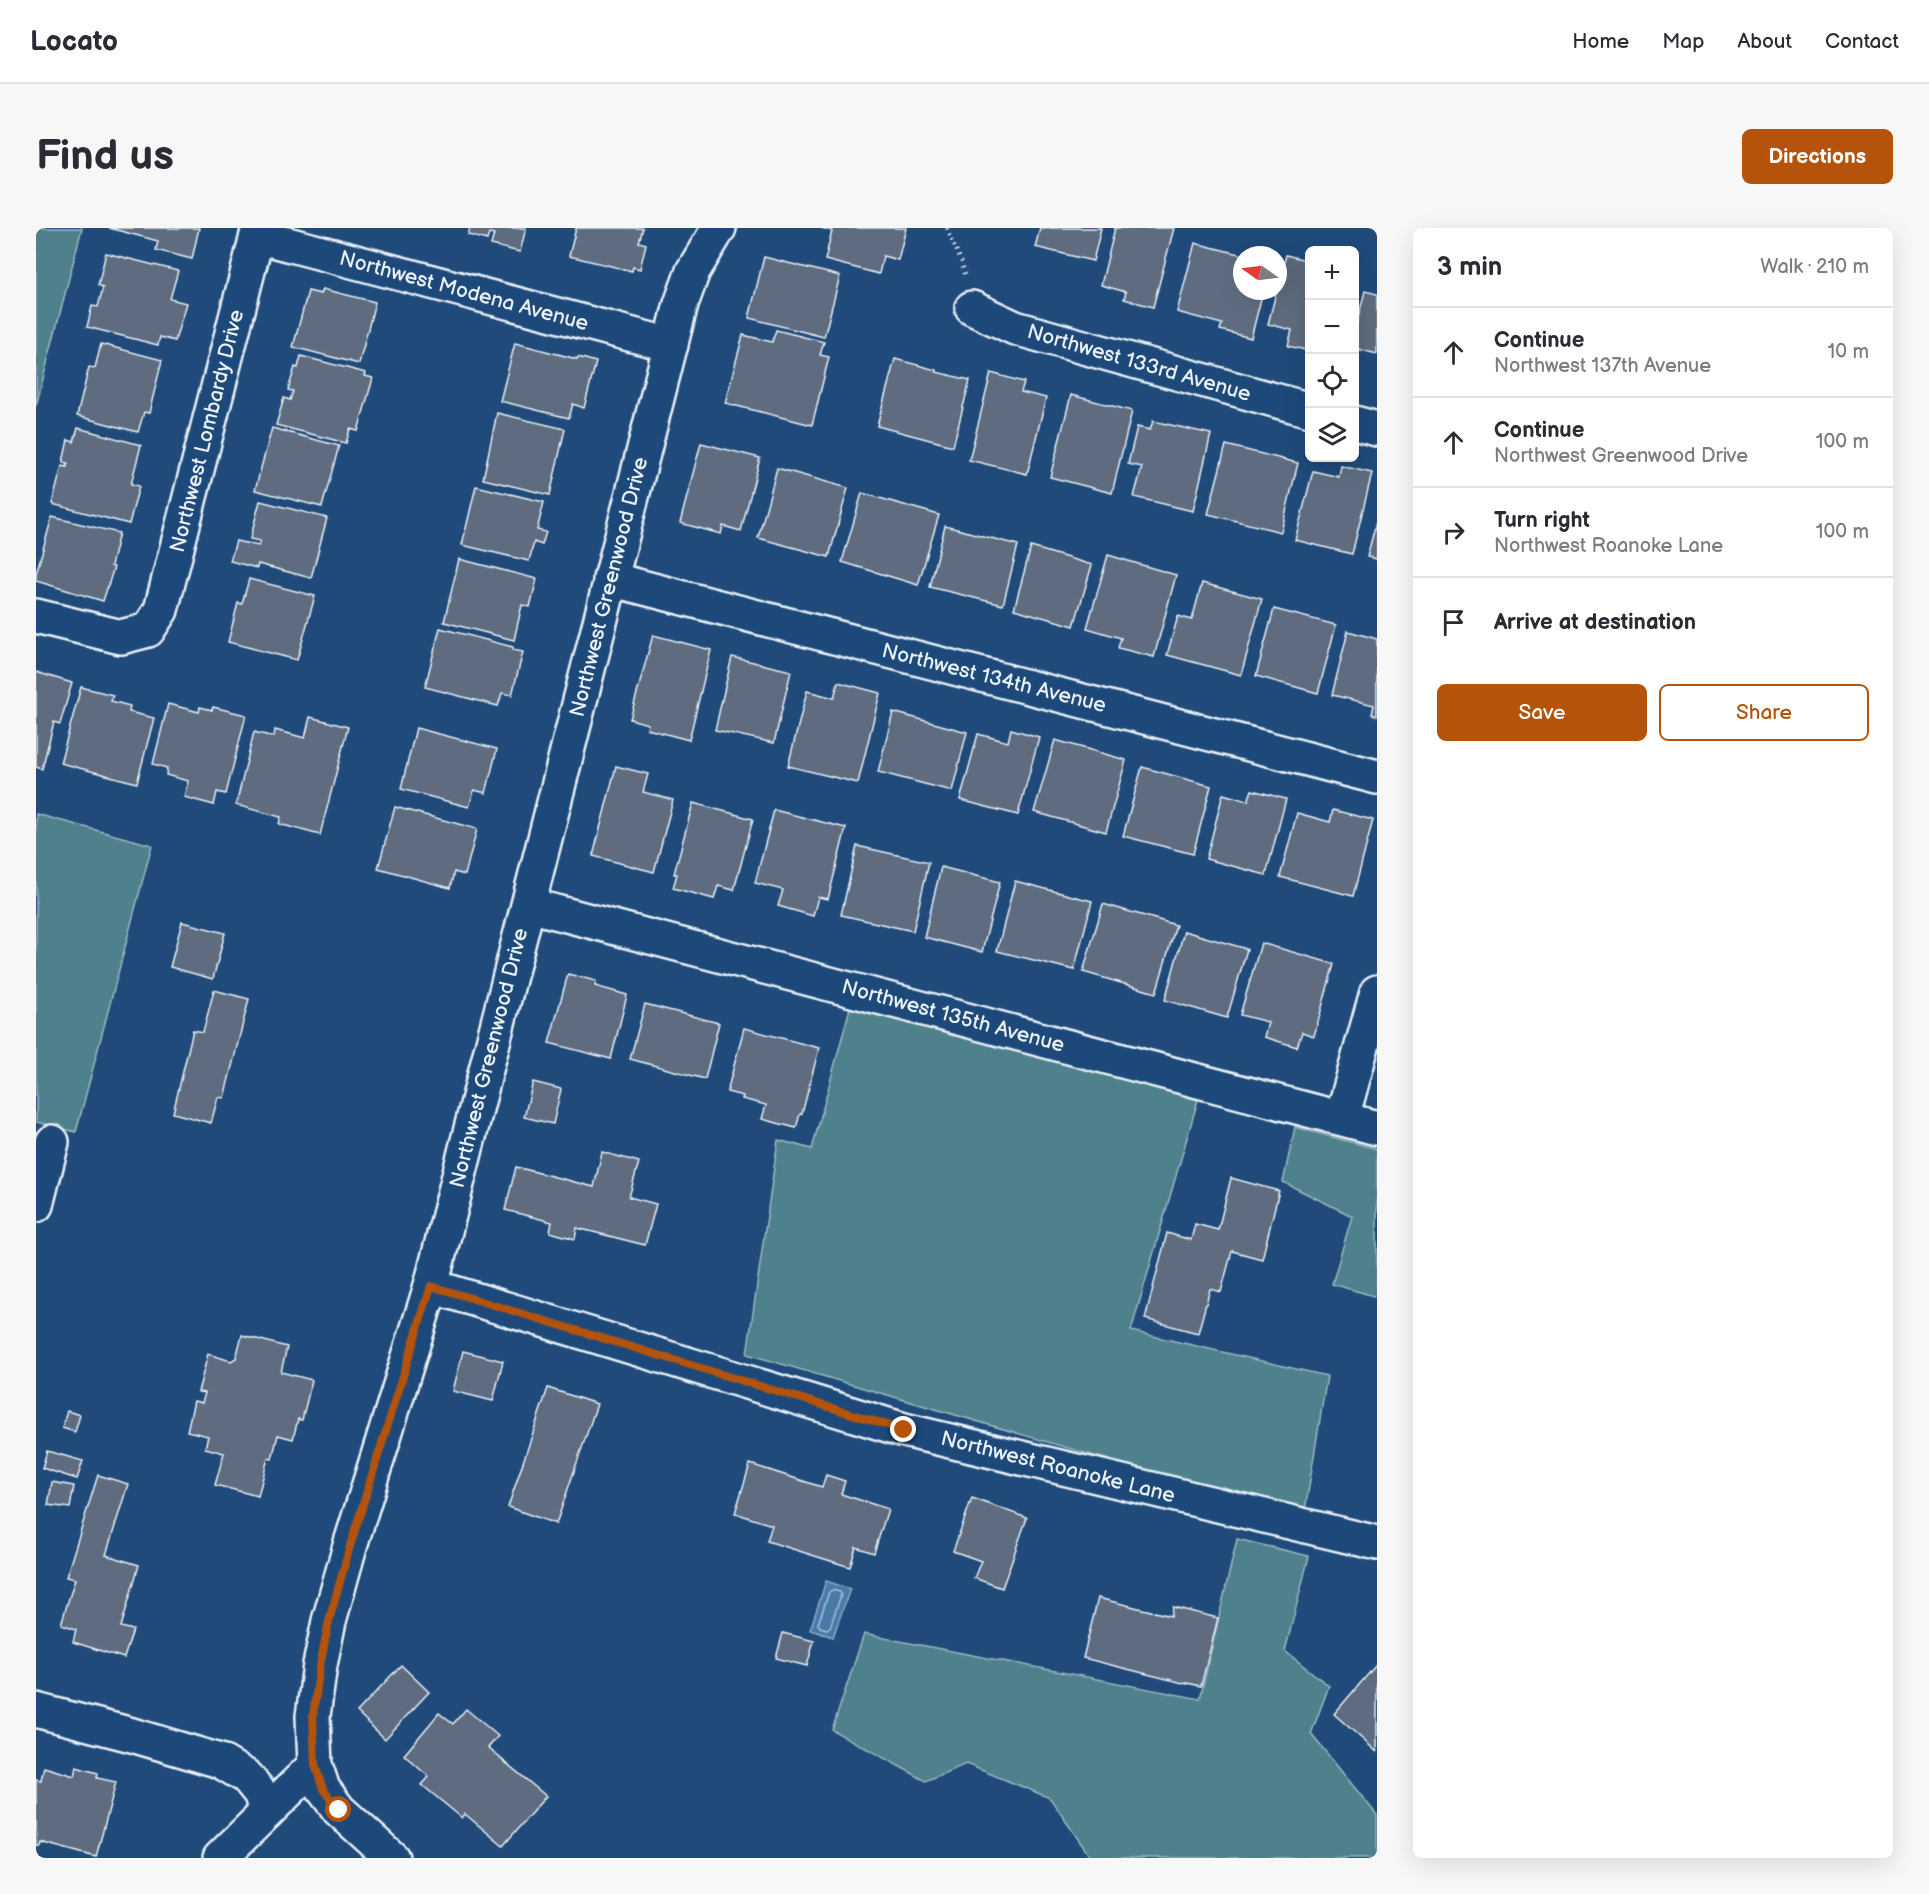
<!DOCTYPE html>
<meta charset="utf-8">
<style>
body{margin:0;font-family:"Balsamiq Sans",sans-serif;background:#f7f7f7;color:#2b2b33}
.controls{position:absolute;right:18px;top:18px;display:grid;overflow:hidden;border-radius:9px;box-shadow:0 6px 24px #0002}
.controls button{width:54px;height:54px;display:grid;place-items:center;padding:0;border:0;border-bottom:2px solid #e1e1e2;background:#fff;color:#2b2b33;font:30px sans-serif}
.compass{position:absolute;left:1197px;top:18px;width:54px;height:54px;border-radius:50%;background:#fff;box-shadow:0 6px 24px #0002;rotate:284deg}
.stop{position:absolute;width:18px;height:18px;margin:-14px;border:4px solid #b45309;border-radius:50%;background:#fff}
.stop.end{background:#b45309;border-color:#fff;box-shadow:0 2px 6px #0008}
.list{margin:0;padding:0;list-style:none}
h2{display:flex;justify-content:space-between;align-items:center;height:78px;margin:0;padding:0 24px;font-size:26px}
h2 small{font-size:20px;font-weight:400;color:#7c7c81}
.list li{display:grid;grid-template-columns:39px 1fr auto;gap:18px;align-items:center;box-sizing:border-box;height:90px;padding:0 24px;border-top:2px solid #e1e1e2}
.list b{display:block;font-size:22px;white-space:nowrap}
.list p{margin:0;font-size:20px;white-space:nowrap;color:#7c7c81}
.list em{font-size:20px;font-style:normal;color:#7c7c81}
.actions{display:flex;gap:12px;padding:18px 24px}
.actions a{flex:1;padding:14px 0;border:2px solid #b45309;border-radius:9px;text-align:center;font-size:21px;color:#b45309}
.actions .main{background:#b45309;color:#fff}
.icon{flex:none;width:33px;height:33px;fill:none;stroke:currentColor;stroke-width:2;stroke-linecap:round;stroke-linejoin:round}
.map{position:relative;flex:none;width:1341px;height:1630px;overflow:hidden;border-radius:9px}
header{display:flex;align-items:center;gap:36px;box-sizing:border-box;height:84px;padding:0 30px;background:#fff;border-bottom:2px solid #e1e1e2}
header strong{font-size:28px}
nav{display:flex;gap:33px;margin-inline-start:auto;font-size:21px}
.intro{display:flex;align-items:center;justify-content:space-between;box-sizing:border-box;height:144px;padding:0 36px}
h1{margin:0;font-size:42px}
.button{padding:15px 27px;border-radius:9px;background:#b45309;color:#fff;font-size:21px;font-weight:700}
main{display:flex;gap:36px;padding:0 36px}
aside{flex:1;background:#fff;border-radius:9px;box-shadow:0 6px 24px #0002}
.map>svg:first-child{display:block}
.green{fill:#50818c;stroke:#9cb9c2;stroke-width:1.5}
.water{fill:#4a7aa7;stroke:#89aac7;stroke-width:1.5}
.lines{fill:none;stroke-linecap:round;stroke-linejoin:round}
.shore{stroke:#a9c1d8;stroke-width:1.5}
.building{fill:#5f6c7f;stroke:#e8f1f8;stroke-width:1.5}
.minor-casing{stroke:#e8f1f8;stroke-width:38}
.path{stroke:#e8f1f8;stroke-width:4;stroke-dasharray:1.5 4.5;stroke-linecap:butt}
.minor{stroke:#1f4a7a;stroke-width:33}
.route{stroke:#b45309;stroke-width:8}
.labels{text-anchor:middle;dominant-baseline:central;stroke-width:5;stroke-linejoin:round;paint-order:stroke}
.street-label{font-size:21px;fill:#e8f1f8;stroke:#1f4a7a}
</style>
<header>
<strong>Locato</strong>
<nav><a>Home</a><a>Map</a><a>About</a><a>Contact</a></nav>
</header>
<div class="intro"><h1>Find us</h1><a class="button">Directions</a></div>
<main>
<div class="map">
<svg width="1341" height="1630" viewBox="0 0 1341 1630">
<rect width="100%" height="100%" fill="#1f4a7a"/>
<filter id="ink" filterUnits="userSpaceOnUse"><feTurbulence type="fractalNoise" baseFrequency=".0167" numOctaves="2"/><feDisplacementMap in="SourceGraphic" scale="12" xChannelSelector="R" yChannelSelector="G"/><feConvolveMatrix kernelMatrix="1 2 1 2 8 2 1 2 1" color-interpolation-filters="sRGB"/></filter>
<g filter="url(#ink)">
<g class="green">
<path d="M0,0H46L0,178Z"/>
<path d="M0,586L116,617L40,904L0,894Z"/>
<path d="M815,776L1162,872L1095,1103L1291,1148L1268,1289L711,1126L742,912L776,921Z"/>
<path d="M1259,899L1341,921V1069L1296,1056L1316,988L1247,954Z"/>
<path d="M1201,1311L1273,1328L1249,1423L1293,1458L1275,1506L1341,1587V1630H1055L1014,1570L930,1536L890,1553L796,1502L828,1406L1164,1471Z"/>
</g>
<path class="water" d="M790,1353L814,1361L797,1409L774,1402Z"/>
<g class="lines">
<path class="shore" d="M796,1362L804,1364L805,1367L794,1399L791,1401L784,1399L782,1396L793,1364Z"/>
</g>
<g class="building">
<path d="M73,0H163L156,31L120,22L122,13Z"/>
<path d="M434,0H490L484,24L455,17L458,6L453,5L451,12L432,7Z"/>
<path d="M540,0H607L603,14L610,16L604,41L597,39L596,43L533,28Z"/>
<path d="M785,0H870L862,32L847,28L843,46L789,32L796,3Z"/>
<path d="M1004,0H1065L1057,33L999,19Z"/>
<path d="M1079,0H1138L1117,79L1088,71L1090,64L1065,57Z"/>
<path d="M1159,15L1207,27L1206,63H1227L1215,110L1184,102L1186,96L1141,84Z"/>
<path d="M70,25L142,43L134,71L150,75L139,113L124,109L122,117L51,99L56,78L62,79L67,59L62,57Z"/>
<path d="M1250,27L1274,33V123L1252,118L1256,102L1232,96Z"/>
<path d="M728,29L804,48L788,109L713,90Z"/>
<path d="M287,61L339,74L323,136L257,119L272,63L285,66Z"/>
<path d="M1329,63L1341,66V126L1318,120V106Z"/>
<path d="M740,102L788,114L784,127L793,129L776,197L689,175L707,107L736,114Z"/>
<path d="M479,115L541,131L542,129L560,134L548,180L537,176L533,190L464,173Z"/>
<path d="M65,116L126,132L113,185L108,184L102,204L41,188L53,139L59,140Z"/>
<path d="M265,128L330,145L329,148L337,150L322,203L314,201L310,215L240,197L248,170L254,172L257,163L252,162L259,139L262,140Z"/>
<path d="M859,131L900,142V144L934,152L917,218L841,198Z"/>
<path d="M955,145L988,154L985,164L1010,170L991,246L933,232Z"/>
<path d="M1035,167L1096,183L1076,265L1014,249Z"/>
<path d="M461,185L529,201L514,267L447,251Z"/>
<path d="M1117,193L1175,206L1157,283L1098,269L1106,239L1092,236L1101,199L1114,202Z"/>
<path d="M42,200L105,217L95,256L103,258L93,296L16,276L26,238L31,239L32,235L27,234L32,212L38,214Z"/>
<path d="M236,200L303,218L286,279L219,262Z"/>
<path d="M665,215L724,230L705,303L687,298L685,306L644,295Z"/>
<path d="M1190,217L1262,235L1245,304L1172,286Z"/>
<path d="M1305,238L1336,245L1316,326L1259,312L1277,243L1303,249Z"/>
<path d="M741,240L812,260L793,329L722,310Z"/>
<path d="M440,258L508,274L501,302L510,304L506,317L498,314L493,333L426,317Z"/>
<path d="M826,265L903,287L882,357L806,334Z"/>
<path d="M224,273L291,290L275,350L222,336L221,340L194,333L200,313L222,318L224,313L214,311Z"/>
<path d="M16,289L83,305L75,338L78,339L67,373L0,353V346Z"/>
<path d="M1341,291V331L1331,329Z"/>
<path d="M909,298L982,317L967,377L894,359Z"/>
<path d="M995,319L1056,337L1038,398L978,381Z"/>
<path d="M1072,327L1140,347L1118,429L1082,420L1085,410L1051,400Z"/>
<path d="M423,331L501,351L494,379L486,377L478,412L408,394Z"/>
<path d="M213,351L279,368L261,432L192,414L202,375L206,376Z"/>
<path d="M1166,355L1226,371L1205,447L1131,427L1142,388L1156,392Z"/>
<path d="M1238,381L1300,397L1282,465L1220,448Z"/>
<path d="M404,400L477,419V422L487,424L476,467L466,465L462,478L389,459Z"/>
<path d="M1312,403L1341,411V488L1336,486L1338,477L1296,467Z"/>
<path d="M617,407L675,422L653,512L611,501L612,496L594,491Z"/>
<path d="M696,429L755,443L738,515L679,502Z"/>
<path d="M0,444L36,455L24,496L18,494L6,541L0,539Z"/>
<path d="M802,454L844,465L822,555L752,538L771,463L798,470Z"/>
<path d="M45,459L77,467L75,473L94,478L93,484L118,490L101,555L24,535Z"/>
<path d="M132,476L163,484L164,479L176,482L177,479L210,487L190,566L181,564L178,577L148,569L152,553L130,547L131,540L117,536Z"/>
<path d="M857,484L931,504L916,563L842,544Z"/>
<path d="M274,489L312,499L284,607L243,596L245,589L200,577L218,504L238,509L239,502L269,510Z"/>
<path d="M380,500L461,521L450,565L438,562L433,579L365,561Z"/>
<path d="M975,501L1003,509L982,587L924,572L942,506L972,514Z"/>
<path d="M1019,512L1090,532L1070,604L998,584Z"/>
<path d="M580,538L612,546L607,564L637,572L618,644L557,628Z"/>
<path d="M1106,539L1175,558L1157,626L1087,608Z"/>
<path d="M1216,562L1250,571L1230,647L1170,631L1187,566L1212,573Z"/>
<path d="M657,575L717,591L698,662L682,658L678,671L637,660L641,646H638Z"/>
<path d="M359,579L441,601L429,647L418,644L414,660L342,640Z"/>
<path d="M738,582L810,600L792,671L782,669L777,688L742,678L747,662L719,655Z"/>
<path d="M1297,582L1337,592L1317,668L1244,649L1261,585L1294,594Z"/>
<path d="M821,618L893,634L877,703L805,687Z"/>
<path d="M905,639L964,654L946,724L888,709Z"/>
<path d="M979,653L1056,673L1038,742L961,723Z"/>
<path d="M1067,676L1140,697L1120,765L1047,744Z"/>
<path d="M146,694L189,705L177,751L134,739Z"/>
<path d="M1148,703L1211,721L1191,790L1129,772Z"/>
<path d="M1225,715L1298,736L1278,808L1266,804L1261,819L1228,809L1232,794L1204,787Z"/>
<path d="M532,746L560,753L559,758L591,767L575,831L513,815Z"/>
<path d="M178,762L213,771L188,870L182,869L175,895L137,885L157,802L167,804Z"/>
<path d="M609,776L683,795L669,851L594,831Z"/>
<path d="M708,800L783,820L766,886H764L760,900L726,891L730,877L706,871L707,868L691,864Z"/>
<path d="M497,854L525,861L517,896L488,889Z"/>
<path d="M566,924L603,934L593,969L620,976L609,1017L541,1000L539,1011L514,1004L516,994L469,982L480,939L558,959Z"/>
<path d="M1195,950L1243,963L1226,1031L1196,1023L1185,1064L1174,1061L1162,1105L1109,1091L1131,1005L1155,1012L1159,996L1182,1002Z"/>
<path d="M206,1107L251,1119L245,1144L276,1152L266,1192L262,1191L257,1211L242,1207L236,1231L232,1230L222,1268L179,1257L188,1225L169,1220L172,1208L151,1203L158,1173L166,1175L169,1165L162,1164L172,1126L195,1133L200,1130Z"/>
<path d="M427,1123L467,1133L457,1173L417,1163Z"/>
<path d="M512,1160L561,1176L520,1296L472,1279Z"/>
<path d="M31,1183L44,1187L39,1204L26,1200Z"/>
<path d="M11,1223L47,1233L41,1251L6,1240Z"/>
<path d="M714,1236L786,1259L790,1247L809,1253L805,1266L852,1281L838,1325L820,1319L814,1339L731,1313L736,1297L699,1285Z"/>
<path d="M62,1247L92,1256L70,1327L103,1337L85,1399L97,1402L88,1430L37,1414L40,1401L25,1396L39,1351L30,1349Z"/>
<path d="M16,1254L38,1258L34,1280L12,1277Z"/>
<path d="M936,1270L991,1290L966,1360L938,1350L945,1333L917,1323Z"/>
<path d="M1062,1370L1135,1388L1137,1379L1182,1390L1165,1458L1151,1455V1456L1047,1430Z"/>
<path d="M747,1405L778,1413L771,1438L740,1430Z"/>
<path d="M365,1437L393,1464L349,1511L321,1484Z"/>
<path d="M1340,1437L1341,1438V1524L1298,1486Z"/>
<path d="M430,1481L462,1508L452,1520L510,1568L467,1618L429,1586L426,1590L386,1557L393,1549L368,1527L403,1485L417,1496Z"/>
<path d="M8,1539L38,1548L40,1539L62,1545L61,1550L80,1554L60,1629L4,1614L3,1618L0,1617V1552L5,1553Z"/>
</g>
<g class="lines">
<defs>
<g id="minor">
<path d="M221,8L635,117"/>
<path d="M936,80L979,100L1274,182"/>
<path d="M1318,195L1341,201"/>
<path d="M574,351L1341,549"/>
<path d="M0,388L85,409L112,402L125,382L223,0"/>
<path d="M493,677L1341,900"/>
<path d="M1306,890L1341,764"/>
<path d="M0,977L16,914"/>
<path d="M395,1058L868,1202L1341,1315"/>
<path d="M0,1482L96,1507L184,1533L211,1549L224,1565L231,1584"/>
<path d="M184,1630L279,1537"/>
<path d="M356,1630L303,1582L287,1561L279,1537L277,1488L284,1437L293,1393L314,1318L395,1058L645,76L657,43L683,0"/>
</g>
</defs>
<use href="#minor" class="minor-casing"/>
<path class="path" d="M911,0L926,35L930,50"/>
<use href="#minor" class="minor"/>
</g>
</g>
<g class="lines" filter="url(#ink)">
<path class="route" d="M303,1582L287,1561L279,1537L277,1488L284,1437L293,1393L314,1318L395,1058L868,1202"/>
</g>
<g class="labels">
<g class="street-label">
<text transform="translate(428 63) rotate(15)">Northwest Modena Avenue</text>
<text transform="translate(1103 135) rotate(16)">Northwest 133rd Avenue</text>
<text transform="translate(171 203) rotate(-76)">Northwest Lombardy Drive</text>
<text transform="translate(573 359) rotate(-76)">Northwest Greenwood Drive</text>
<text transform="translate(958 450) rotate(14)">Northwest 134th Avenue</text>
<text transform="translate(917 788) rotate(15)">Northwest 135th Avenue</text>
<text transform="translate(453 830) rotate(-76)">Northwest Greenwood Drive</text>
<text transform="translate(1022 1239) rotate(14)">Northwest Roanoke Lane</text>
</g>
</g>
</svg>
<div class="controls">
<button>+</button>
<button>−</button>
<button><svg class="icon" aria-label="locate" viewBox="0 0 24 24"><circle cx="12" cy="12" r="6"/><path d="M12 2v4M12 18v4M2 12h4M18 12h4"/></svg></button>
<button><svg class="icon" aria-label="layers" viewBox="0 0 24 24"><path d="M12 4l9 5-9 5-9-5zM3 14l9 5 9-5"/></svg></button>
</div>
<svg class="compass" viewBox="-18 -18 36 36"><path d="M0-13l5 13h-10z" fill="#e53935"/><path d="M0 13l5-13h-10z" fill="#7c7c81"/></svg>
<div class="stop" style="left:303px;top:1582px"></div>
<div class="stop end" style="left:868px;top:1202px"></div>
</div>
<aside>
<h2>3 min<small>Walk · 210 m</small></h2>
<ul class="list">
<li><svg class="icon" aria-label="ahead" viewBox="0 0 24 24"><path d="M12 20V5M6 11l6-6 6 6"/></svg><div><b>Continue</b><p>Northwest 137th Avenue</p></div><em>10 m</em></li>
<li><svg class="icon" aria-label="ahead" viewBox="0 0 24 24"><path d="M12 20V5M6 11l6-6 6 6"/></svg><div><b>Continue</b><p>Northwest Greenwood Drive</p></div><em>100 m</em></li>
<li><svg class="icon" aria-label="right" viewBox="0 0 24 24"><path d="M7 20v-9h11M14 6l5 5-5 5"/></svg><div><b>Turn right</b><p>Northwest Roanoke Lane</p></div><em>100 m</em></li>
<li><svg class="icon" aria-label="arrive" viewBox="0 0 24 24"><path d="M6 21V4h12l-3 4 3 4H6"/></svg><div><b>Arrive at destination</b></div></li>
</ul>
<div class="actions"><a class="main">Save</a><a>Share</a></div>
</aside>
</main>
